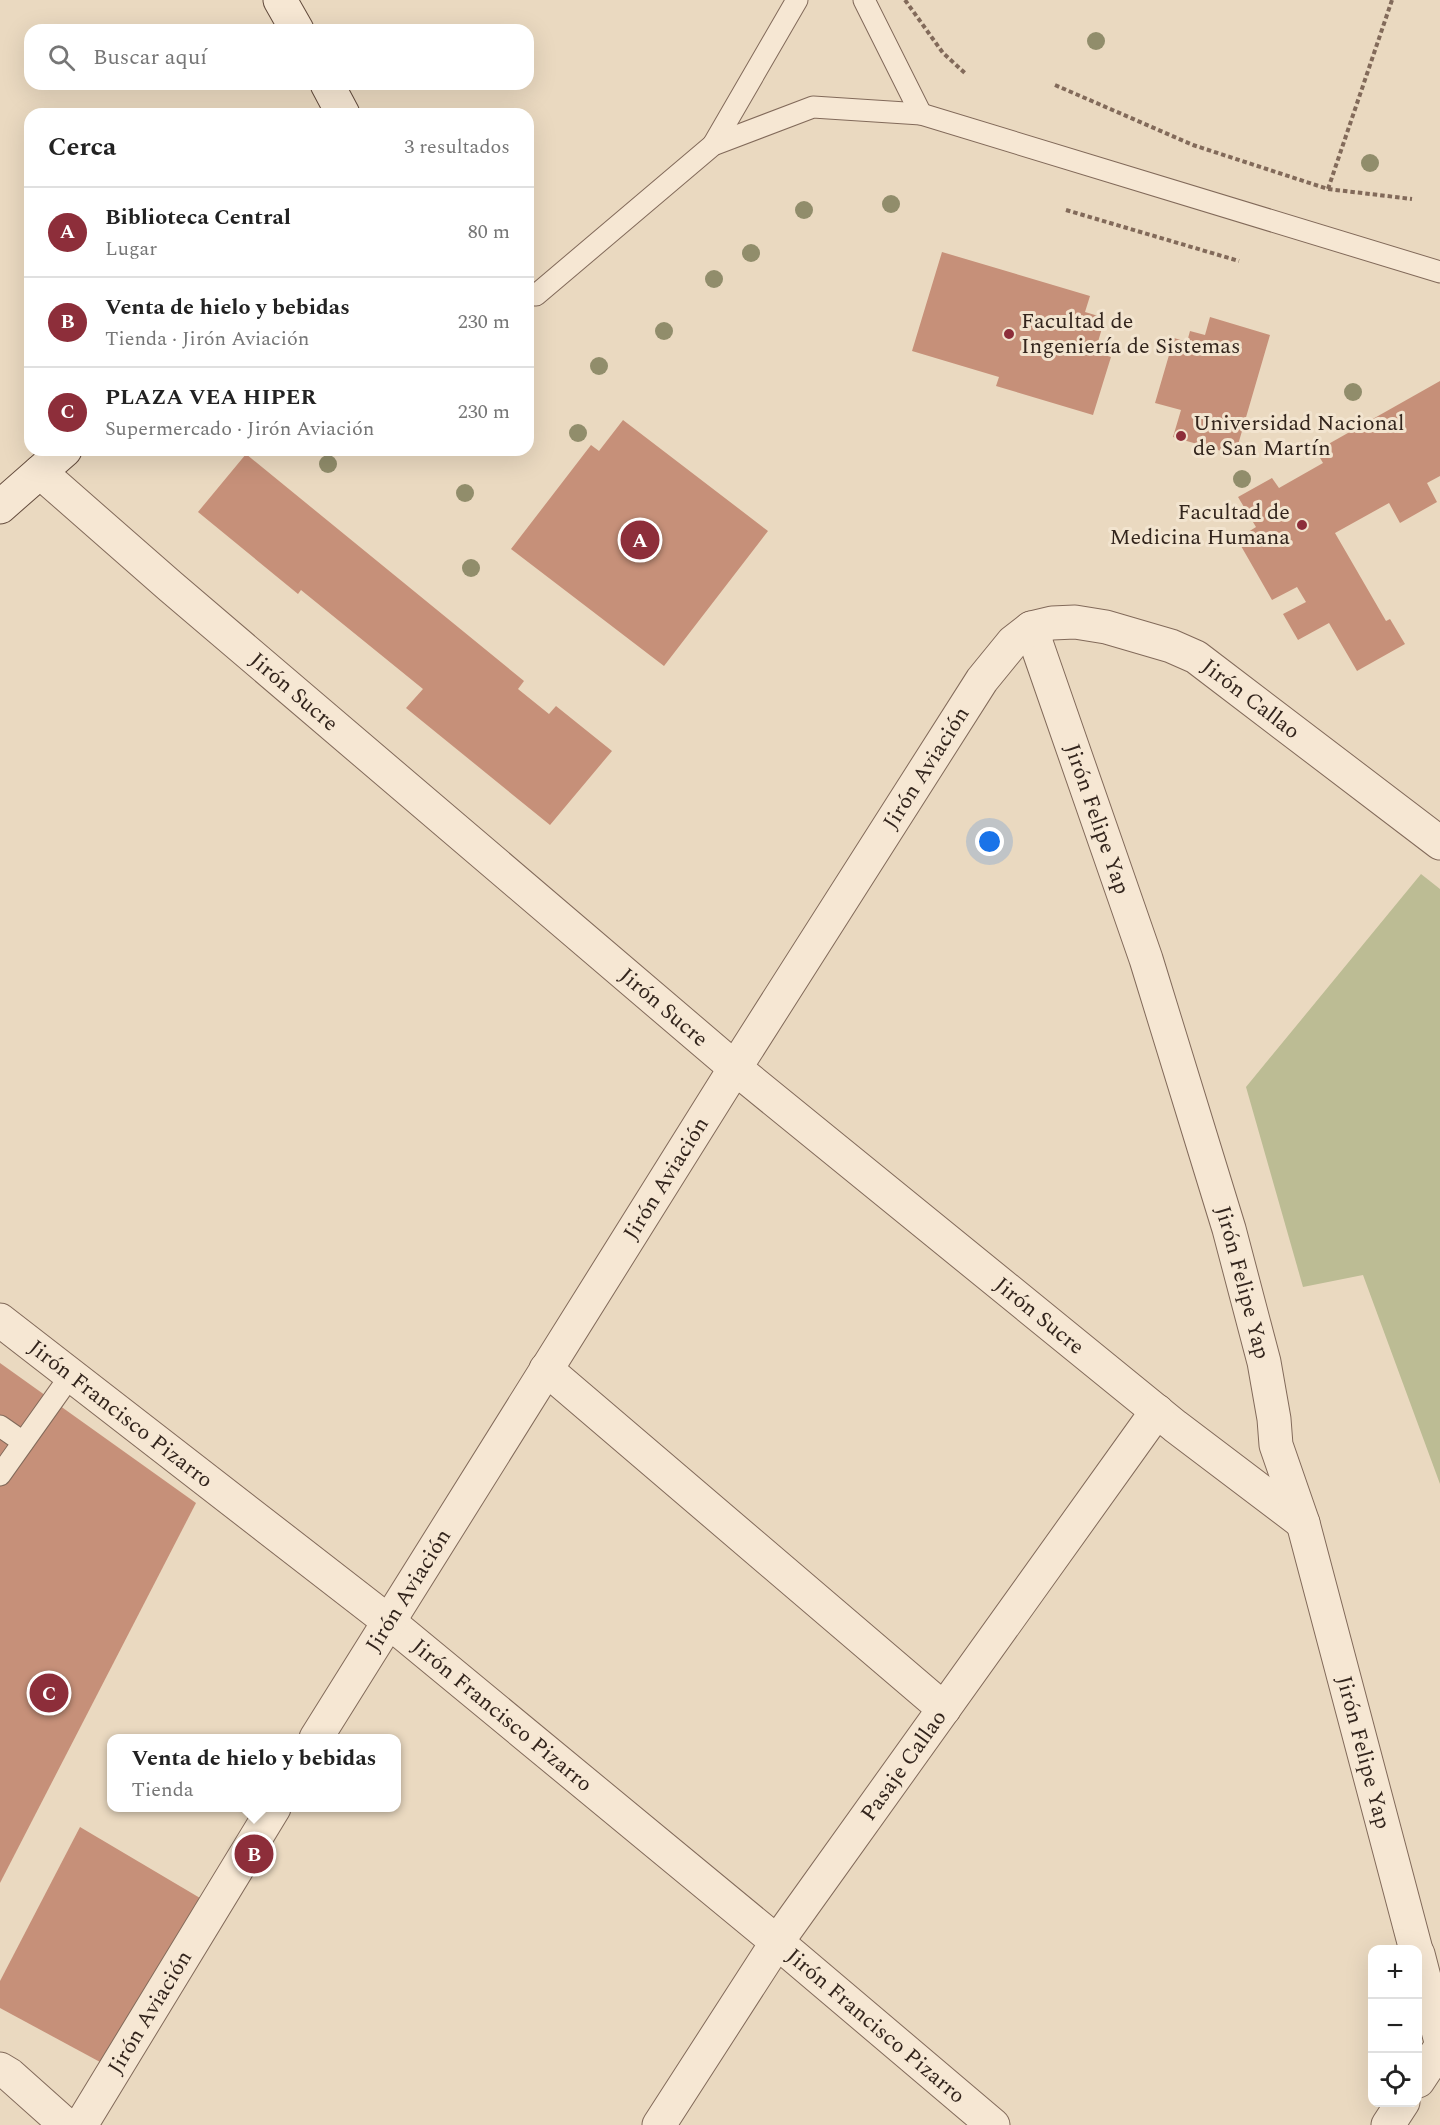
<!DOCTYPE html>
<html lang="es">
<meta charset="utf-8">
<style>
body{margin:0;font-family:Spectral,serif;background:#f2f2f2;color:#222}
.controls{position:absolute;right:18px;bottom:18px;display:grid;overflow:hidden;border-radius:12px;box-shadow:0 6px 24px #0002}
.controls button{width:54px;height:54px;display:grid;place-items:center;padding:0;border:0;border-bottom:2px solid #e0e0e0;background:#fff;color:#222;font:30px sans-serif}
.you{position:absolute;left:990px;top:842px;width:21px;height:21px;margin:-15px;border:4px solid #fff;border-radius:50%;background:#1a73e8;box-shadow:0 0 0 9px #1a73e833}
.badge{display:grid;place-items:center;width:39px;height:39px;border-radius:50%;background:#8d2e3a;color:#fff;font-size:20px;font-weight:700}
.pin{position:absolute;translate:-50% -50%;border:3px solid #fff;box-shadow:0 2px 6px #0006}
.popup{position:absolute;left:107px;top:1734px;width:294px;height:78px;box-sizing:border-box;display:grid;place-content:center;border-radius:12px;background:#fff;filter:drop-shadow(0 2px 4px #0005);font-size:20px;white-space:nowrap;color:#767676}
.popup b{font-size:22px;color:#222}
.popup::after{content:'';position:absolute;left:50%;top:100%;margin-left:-12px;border:12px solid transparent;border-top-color:#fff}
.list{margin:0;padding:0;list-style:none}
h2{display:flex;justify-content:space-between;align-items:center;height:78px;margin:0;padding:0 24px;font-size:26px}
h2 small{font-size:20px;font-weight:400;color:#767676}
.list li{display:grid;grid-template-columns:39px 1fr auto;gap:18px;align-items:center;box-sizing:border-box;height:90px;padding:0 24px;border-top:2px solid #e0e0e0}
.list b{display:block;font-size:22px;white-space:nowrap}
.list p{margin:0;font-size:20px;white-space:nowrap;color:#767676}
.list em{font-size:20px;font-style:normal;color:#767676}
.icon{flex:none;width:33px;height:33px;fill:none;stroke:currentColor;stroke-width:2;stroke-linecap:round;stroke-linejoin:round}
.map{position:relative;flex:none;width:1440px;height:2125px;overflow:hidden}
.search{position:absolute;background:#fff;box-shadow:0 6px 24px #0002;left:24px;top:24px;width:510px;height:66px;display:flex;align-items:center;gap:15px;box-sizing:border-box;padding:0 21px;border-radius:18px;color:#767676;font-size:22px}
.panel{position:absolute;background:#fff;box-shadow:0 6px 24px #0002;left:24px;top:108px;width:510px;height:348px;border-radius:18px}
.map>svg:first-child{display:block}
.cemetery{fill:#bcbc94}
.building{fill:#c69079}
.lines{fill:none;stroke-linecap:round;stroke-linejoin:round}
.lane-casing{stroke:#826a5a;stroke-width:23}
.street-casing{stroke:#826a5a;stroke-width:35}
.secondary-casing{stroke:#644c3d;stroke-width:35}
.path{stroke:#826a5a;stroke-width:4;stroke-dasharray:4.5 3;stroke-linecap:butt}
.lane{stroke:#f6e7d3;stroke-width:21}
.street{stroke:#f6e7d3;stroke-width:33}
.secondary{stroke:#f6e7d3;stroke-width:33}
.tree{fill:#918d6b}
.poi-dot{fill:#8d2e3a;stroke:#f2e4cf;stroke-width:2}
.labels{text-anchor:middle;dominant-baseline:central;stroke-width:6;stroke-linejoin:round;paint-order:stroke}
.poi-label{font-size:22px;fill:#33251d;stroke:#f2e4cf;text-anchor:start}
.street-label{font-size:22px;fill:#33251d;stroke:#f2e4cf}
</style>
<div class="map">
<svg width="1440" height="2125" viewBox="0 0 1440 2125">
<rect width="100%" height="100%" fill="#ead9c0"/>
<path class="cemetery" d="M1421,874L1440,889V1484L1363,1275L1303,1287L1246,1087Z"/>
<g class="building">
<path d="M942,252L1090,296L1085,312L1105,318L1095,352L1111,357L1093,415L996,386L999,377L912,351Z"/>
<path d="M1210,317L1270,335L1235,455L1173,437L1181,410L1155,403L1174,338L1187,342L1190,331L1205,335Z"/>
<path d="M1440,381V476L1427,483L1437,502L1400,523L1389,503L1335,533L1386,621L1390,619L1405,644L1357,671L1329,623L1298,640L1283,614L1306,602L1297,587L1272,600L1237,539L1256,527L1238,497L1272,478L1279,488L1323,463L1316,451Z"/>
<path d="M623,420L768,531L664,666L511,549L591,445L599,451Z"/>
<path d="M246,454L524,681L518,689L549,714L556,706L612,751L550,825L406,708L423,689L301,590L298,594L198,512Z"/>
<path d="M0,1363L196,1503L0,1883Z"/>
<path d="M80,1827L200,1898L113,2069L0,2008V1981Z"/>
</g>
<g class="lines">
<defs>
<g id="lane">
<path d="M864,0L921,114"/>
<path d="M713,145L797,0"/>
<path d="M528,294L536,295L713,145L813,107L921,114L1440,272"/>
<path d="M0,1426L23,1442"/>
<path d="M0,1475L71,1375"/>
</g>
<g id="street">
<path id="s1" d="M40,472L170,586L735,1068L1175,1426L1303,1523"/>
<path id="s2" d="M1031,628L1146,959L1229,1229L1264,1362L1274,1419L1276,1445L1303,1523L1416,1950"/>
<path id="s3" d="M0,1320L388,1621L777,1942L993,2125"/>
<path d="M546,1369L944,1709"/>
<path id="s4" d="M316,1738L735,1068L982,680L1013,642L1031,628L1052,623L1075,622L1106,627L1171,646L1196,657L1440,843"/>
<path d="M1418,1954L1440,2038"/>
<path d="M0,2069L10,2075L66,2125"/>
<path d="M1418,2081L1440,2048"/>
<path id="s5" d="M81,2125L274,1808"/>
<path id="s6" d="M659,2125L777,1942L1157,1411"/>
<path d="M1388,2125L1403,2102"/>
</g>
<g id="secondary">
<path d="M280,0L297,30"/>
<path d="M327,84L343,114"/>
<path d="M0,507L65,450"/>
</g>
</defs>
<use href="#lane" class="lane-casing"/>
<use href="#street" class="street-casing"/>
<use href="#secondary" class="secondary-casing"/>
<g class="path">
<path d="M905,0L943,53L966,74"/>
<path d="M1055,85L1193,145L1328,189L1412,199"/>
<path d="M1328,189L1392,0"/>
<path d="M1066,210L1239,261"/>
</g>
<use href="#lane" class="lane"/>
<use href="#street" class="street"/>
<use href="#secondary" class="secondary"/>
</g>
<g class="tree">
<circle cx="1096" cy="41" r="9"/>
<circle cx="1370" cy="163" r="9"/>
<circle cx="891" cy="204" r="9"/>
<circle cx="804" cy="210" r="9"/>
<circle cx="751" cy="253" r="9"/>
<circle cx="714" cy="279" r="9"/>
<circle cx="664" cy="331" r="9"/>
<circle cx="599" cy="366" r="9"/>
<circle cx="1353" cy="392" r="9"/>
<circle cx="578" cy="433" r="9"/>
<circle cx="328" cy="464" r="9"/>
<circle cx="1242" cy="479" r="9"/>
<circle cx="465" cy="493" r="9"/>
<circle cx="471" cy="568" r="9"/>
</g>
<g class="poi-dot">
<circle cx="1009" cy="334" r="6"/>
<circle cx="1181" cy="436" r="6"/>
<circle cx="1302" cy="525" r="6"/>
</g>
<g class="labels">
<g class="poi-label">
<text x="1021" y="321">Facultad de<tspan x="1021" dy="25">Ingeniería de Sistemas</tspan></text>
<text x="1193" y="423">Universidad Nacional<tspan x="1193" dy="25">de San Martín</tspan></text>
<text x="1290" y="512" text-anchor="end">Facultad de<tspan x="1290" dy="25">Medicina Humana</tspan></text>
</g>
<g class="street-label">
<text stroke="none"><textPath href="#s1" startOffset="336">Jirón Sucre</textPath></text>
<text stroke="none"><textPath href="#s4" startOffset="1562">Jirón Callao</textPath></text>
<text stroke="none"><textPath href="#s4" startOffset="1146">Jirón Aviación</textPath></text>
<text stroke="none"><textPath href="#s2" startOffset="202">Jirón Felipe Yap</textPath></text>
<text stroke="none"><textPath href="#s1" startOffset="822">Jirón Sucre</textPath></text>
<text stroke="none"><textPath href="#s4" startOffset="660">Jirón Aviación</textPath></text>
<text stroke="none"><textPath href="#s2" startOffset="688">Jirón Felipe Yap</textPath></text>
<text stroke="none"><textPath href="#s1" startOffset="1308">Jirón Sucre</textPath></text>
<text stroke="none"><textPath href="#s3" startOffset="153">Jirón Francisco Pizarro</textPath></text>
<text stroke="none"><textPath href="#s4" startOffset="174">Jirón Aviación</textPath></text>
<text stroke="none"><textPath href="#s3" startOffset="639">Jirón Francisco Pizarro</textPath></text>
<text stroke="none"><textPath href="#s2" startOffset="1174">Jirón Felipe Yap</textPath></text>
<text stroke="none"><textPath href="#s6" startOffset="435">Pasaje Callao</textPath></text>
<text stroke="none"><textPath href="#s5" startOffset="132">Jirón Aviación</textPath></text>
<text stroke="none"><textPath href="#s3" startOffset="1125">Jirón Francisco Pizarro</textPath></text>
</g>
</g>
</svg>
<div class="controls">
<button>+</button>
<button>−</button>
<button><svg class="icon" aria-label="locate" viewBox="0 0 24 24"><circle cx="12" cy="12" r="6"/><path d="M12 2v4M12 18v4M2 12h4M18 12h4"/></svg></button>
</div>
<div class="you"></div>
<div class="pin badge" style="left:640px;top:540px">A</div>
<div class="pin badge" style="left:254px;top:1854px">B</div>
<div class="popup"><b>Venta de hielo y bebidas</b>Tienda</div>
<div class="pin badge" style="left:49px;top:1693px">C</div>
<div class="search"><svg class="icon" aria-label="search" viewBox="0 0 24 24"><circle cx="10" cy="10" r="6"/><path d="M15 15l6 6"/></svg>Buscar aquí</div>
<section class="panel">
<h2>Cerca<small>3 resultados</small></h2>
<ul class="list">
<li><span class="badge">A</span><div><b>Biblioteca Central</b><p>Lugar</p></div><em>80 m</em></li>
<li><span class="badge">B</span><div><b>Venta de hielo y bebidas</b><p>Tienda · Jirón Aviación</p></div><em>230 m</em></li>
<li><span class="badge">C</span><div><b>PLAZA VEA HIPER</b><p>Supermercado · Jirón Aviación</p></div><em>230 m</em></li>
</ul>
</section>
</div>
